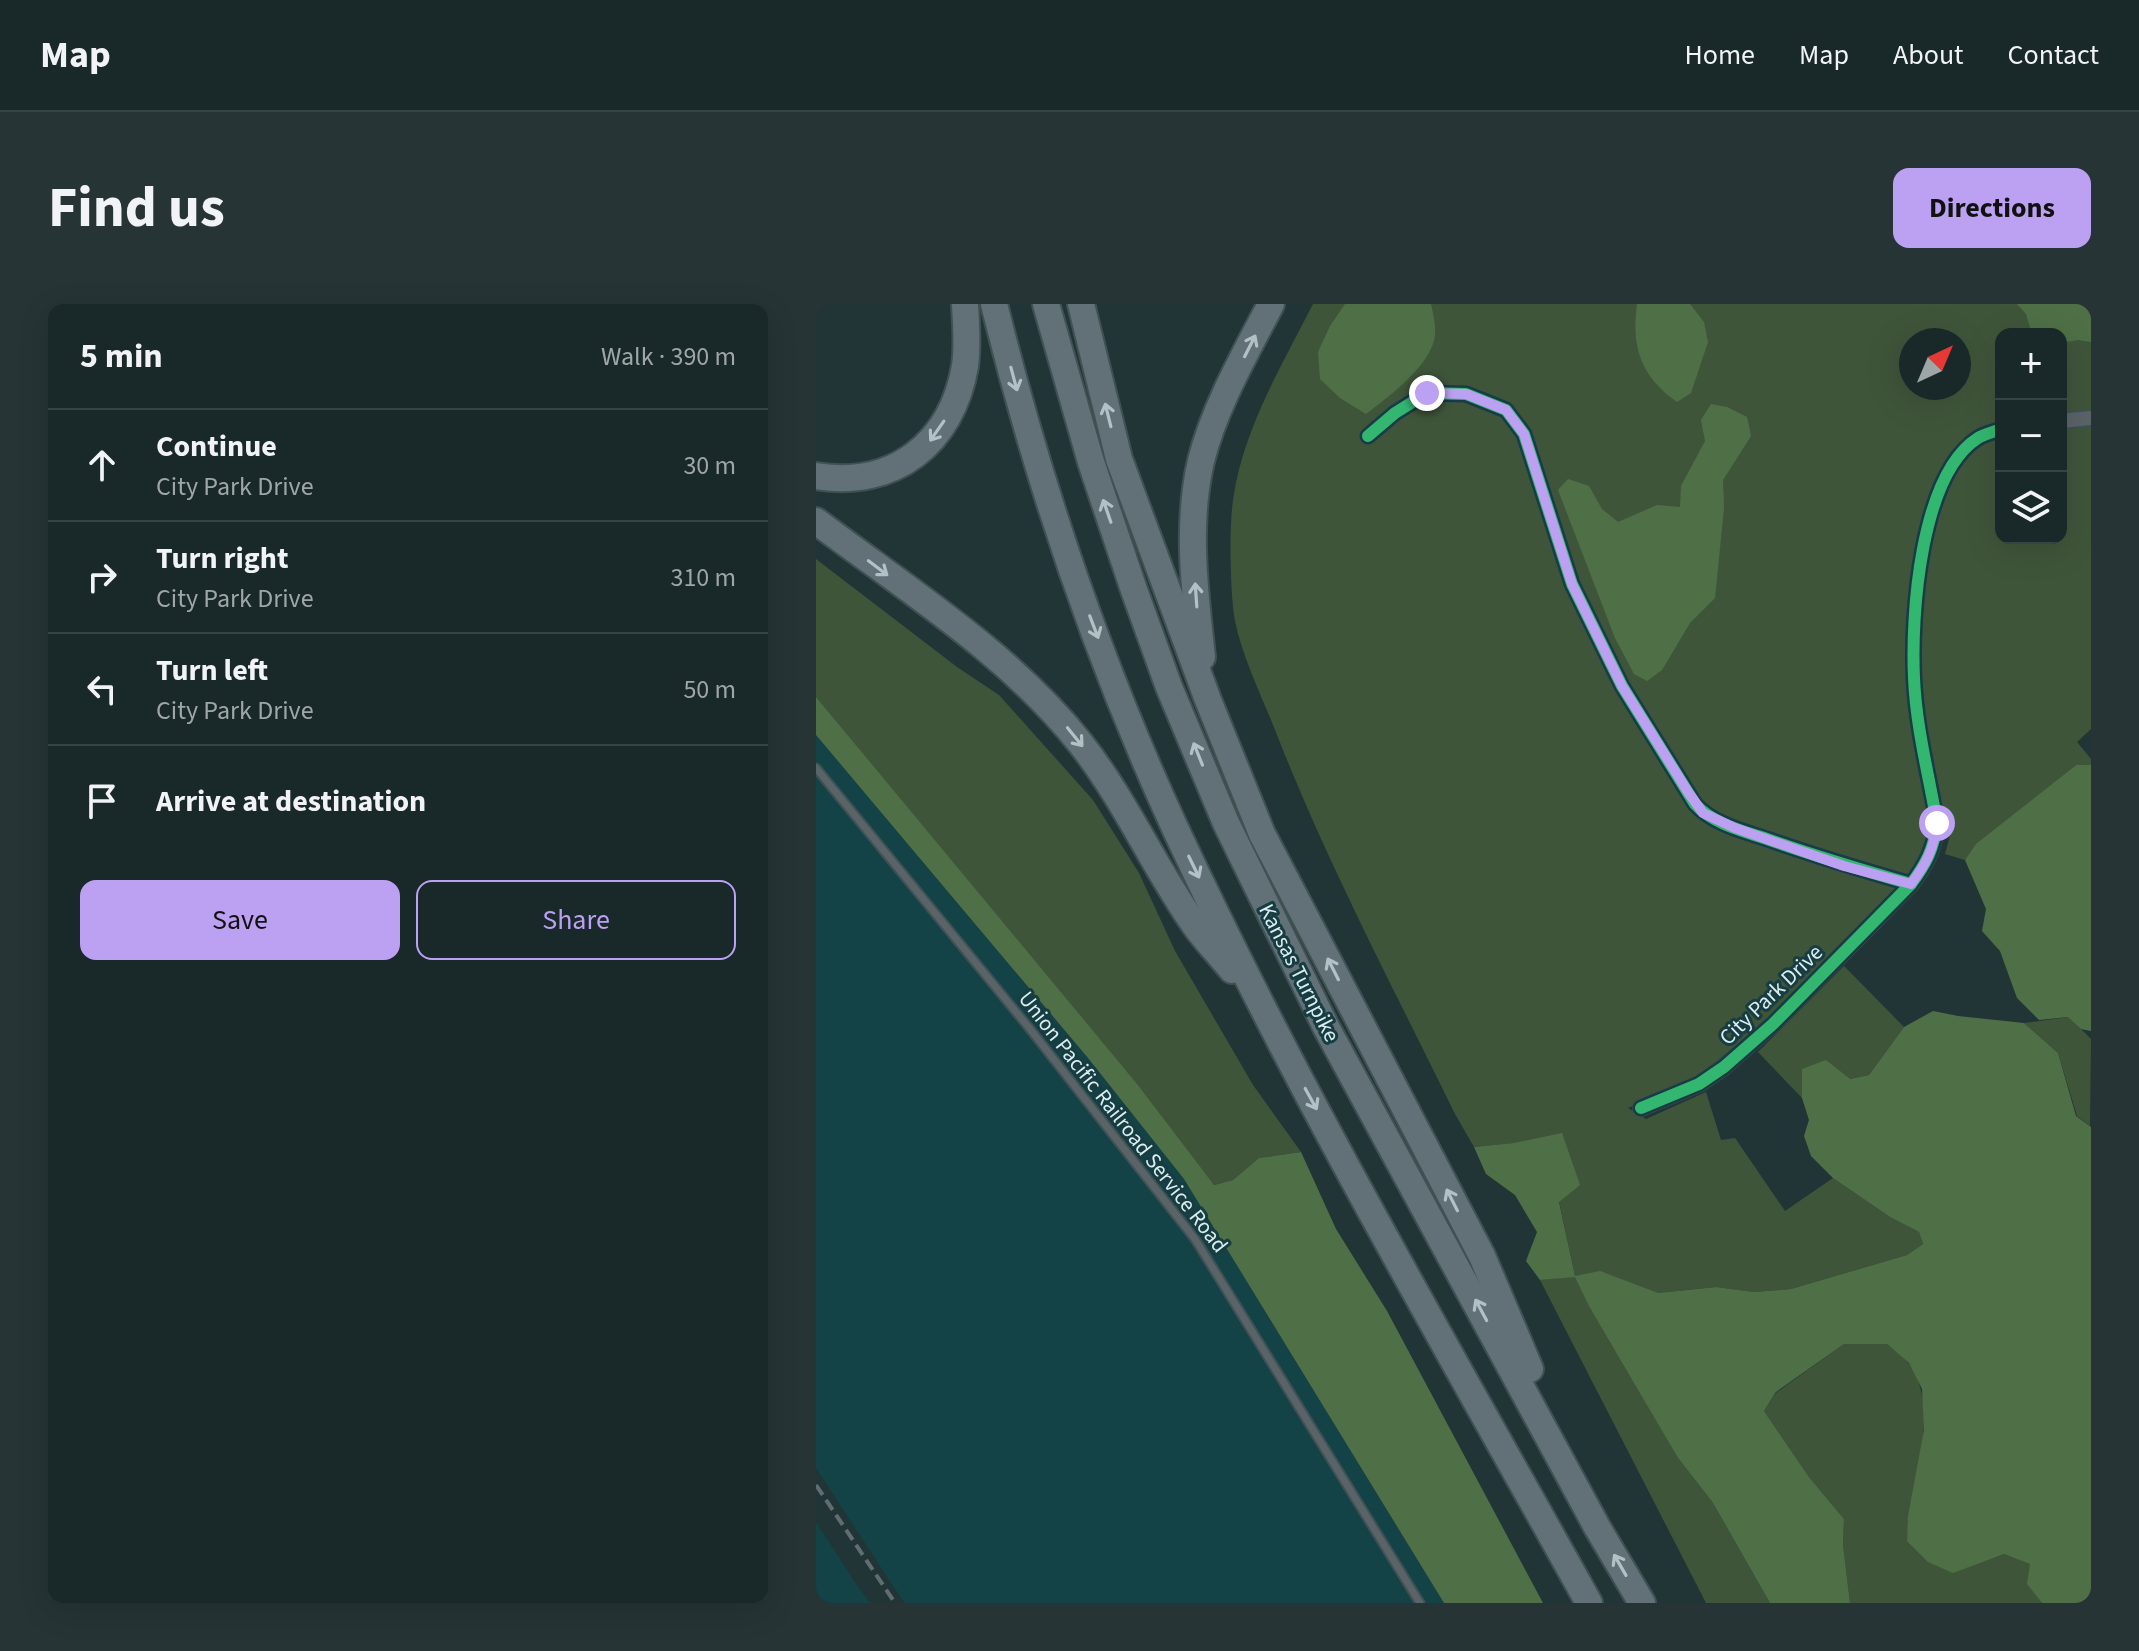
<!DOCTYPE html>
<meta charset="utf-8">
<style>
body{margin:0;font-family:"Source Sans 3",sans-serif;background:#263435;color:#f1f3f6}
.controls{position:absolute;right:24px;top:24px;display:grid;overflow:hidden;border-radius:16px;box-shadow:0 8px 32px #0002}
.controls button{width:72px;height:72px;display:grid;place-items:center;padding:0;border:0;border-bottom:2px solid #374446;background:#192829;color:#f1f3f6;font:40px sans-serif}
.compass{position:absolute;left:1083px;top:24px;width:72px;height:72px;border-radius:50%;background:#192829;box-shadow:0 8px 32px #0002;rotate:44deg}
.stop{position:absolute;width:24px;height:24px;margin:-18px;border:6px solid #bca0f2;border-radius:50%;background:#fff}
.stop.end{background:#bca0f2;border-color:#fff;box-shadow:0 2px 8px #0008}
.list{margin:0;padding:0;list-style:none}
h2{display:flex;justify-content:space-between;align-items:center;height:104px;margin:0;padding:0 32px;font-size:34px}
h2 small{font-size:26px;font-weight:400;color:#9fa6a8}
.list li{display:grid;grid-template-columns:52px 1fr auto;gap:24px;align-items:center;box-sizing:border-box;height:112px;padding:0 32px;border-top:2px solid #374446}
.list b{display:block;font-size:30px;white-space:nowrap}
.list p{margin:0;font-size:26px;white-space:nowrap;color:#9fa6a8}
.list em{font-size:26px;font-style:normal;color:#9fa6a8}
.actions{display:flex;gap:16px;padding:24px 32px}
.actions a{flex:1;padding:18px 0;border:2px solid #bca0f2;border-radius:16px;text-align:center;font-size:28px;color:#bca0f2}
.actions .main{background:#bca0f2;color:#111}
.icon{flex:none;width:44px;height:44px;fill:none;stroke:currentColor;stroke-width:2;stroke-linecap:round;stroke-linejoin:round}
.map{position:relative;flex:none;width:1275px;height:1299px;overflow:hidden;border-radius:16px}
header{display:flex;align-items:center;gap:48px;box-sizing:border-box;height:112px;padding:0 40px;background:#192829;border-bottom:2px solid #374446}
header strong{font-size:38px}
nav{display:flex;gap:44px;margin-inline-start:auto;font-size:28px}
.intro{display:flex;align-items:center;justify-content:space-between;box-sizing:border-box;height:192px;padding:0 48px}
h1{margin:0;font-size:56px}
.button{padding:20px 36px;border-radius:16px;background:#bca0f2;color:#111;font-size:28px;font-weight:700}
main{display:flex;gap:48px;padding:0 48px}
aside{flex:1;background:#192829;border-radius:16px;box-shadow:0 8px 32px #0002}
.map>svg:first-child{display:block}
.built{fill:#134247}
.green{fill:#3f553a;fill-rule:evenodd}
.forest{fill:#4f7046}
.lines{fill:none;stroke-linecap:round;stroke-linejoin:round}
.lane-casing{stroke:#405153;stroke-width:11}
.street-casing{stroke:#405153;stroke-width:18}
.highway-casing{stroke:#405153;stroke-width:30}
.lane{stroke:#5a6368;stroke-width:7}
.street{stroke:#5a6368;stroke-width:14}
.highway{stroke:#627178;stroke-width:26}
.rail{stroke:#626d71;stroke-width:4;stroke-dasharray:12 6;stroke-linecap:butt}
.cycleway-casing{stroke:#173c41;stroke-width:17}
.cycleway{stroke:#33b770;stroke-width:12}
.oneway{stroke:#b0c2c6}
.route{stroke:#bca0f2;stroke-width:10}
.labels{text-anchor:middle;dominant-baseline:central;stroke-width:6;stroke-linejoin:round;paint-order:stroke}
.street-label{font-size:22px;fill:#daeef0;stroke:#173c41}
</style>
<header>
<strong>Map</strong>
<nav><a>Home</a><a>Map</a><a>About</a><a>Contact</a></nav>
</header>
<div class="intro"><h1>Find us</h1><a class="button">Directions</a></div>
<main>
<aside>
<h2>5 min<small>Walk · 390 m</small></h2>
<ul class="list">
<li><svg class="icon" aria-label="ahead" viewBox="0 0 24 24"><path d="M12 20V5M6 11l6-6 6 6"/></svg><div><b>Continue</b><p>City Park Drive</p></div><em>30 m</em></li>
<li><svg class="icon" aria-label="right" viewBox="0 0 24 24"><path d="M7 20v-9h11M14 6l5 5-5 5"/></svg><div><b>Turn right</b><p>City Park Drive</p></div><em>310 m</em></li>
<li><svg class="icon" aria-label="left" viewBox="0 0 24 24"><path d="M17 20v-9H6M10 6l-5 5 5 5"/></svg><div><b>Turn left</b><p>City Park Drive</p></div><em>50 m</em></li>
<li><svg class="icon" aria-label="arrive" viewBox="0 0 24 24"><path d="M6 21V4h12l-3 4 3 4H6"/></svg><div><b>Arrive at destination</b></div></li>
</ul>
<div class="actions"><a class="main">Save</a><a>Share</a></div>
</aside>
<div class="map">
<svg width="1275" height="1299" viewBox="0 0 1275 1299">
<rect width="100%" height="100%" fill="#213537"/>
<g class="built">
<path d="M0,431L272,754L368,875L628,1299H89L77,1282L0,1164Z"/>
<path d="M0,1218L37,1275L54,1299H0Z"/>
</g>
<g class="green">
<path d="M497,0H1275V425L1261,438L1275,455V461H1260L1161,540L1149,556L1129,550L1138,517L1113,519L1109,548L1096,568L943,725L869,781L812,804L830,815L890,788L905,836L919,834L969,907L1017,874L1074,913L1103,928L1107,940L1091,951L975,985L938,988L900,983L842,989L807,1058L862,1154L897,1199L954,1299H890L724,976L759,972L743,897L700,839L658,843L639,810C578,685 512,561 461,431C447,394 427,356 419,317C414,289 413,224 417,196C427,125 465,63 497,0ZM1185,30H1245V234H1185ZM1095,36H1143V84H1095Z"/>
<path d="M0,255L141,363L183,391L277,496L323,569L359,647L437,781L485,848L443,854L417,876L398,881L0,393Z"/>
<path d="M1028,662L1088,723L1053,771L1034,775L986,765V794L942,748Z"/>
<path d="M1253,713L1275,735L1274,822L1261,812L1242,749L1208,719Z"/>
<path d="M1028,1040H1071C1078,1046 1088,1053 1094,1061C1126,1108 1094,1184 1091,1237L1137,1268L1188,1250L1215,1260L1212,1280L1226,1299H1034L1027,1240L1028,1215L993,1173L948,1107L960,1089Z"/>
</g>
<g class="forest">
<path d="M529,0H615C617,9 620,22 619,31C616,61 572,93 550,110L524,94L504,75L502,48L514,22Z"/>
<path d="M821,0H874L888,18L892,38L875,89L861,98C825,73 815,43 821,0Z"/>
<path d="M1201,0H1275V38L1262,36L1245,39V30H1216L1210,10Z"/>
<path d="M895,100L911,103L931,113L935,132L907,176L908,204L899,294L874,319L846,366L831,377L818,370L799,334L742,186L752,175L773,182L786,205L802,218L841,201L864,203L865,182L889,137L885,116Z"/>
<path d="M0,393L321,780L398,881L417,876L443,854L485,848L520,925L571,1007L727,1299H628L368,875L272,754L0,431Z"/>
<path d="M1260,461H1275V727L1265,725L1252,713L1223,716L1201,694L1184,647L1166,627L1170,605L1149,556L1160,540Z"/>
<path d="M1117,707L1142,712L1208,719L1242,749L1260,812L1275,823V1299H1226L1211,1280L1214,1260L1188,1250L1137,1269L1112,1258L1091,1237L1092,1212L1108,1126L1106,1085L1093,1059L1071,1040H1028L960,1088L948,1107L993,1173L1028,1215L1027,1240L1034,1299H954L897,1199L862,1154L773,1002L759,973L724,976L710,957L721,928L699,891L670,870L658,843L698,839L746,829L764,881L743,898L759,972L784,967L842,989L900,983L938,988L975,985L1091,951L1107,940L1103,928L1074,913L1017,874L995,852L988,832L993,816L986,794V765L1010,756L1034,775L1053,771L1088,723Z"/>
</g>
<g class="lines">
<defs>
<path id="lane" d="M0,464L214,725L379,935L604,1299"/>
<g id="street">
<path d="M1245,117L1275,114"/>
<path d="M552,132L579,109L611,89L650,90L690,106L708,130L756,280L806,382L879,500C897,520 927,527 951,535C999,552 1046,566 1095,580"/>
<path d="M825,804L883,780L908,763L957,720L1095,580C1110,560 1118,545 1121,519C1113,472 1100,423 1098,374C1095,311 1104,171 1162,134C1168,130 1178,128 1185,125"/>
</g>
<g id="highway">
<path d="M178,0C222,178 282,357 359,524C482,789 631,1043 773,1299"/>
<path d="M230,0L275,158L318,286L353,383L410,519L510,723L781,1223L826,1299"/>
<path d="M265,0L303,155L392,396L446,530L666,952L714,1065"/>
<path d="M0,172C78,185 136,139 149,62C152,42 150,20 149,0"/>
<path d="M0,217C90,285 194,350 265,440C309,496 337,561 378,620C389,636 404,651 416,666"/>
<path d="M386,353C379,289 370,221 385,157C398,104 430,48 455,0"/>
</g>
</defs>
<use href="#lane" class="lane-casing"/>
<use href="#street" class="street-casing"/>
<use href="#highway" class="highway-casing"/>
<use href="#lane" class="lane"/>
<use href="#street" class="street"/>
<use href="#highway" class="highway"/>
<path class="rail" d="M0,1181L79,1299"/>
<defs>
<g id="cycleway">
<path d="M552,132L579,109L611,89L650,90L690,106L708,130L756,280L806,382L879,500C897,520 927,527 951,535C999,552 1046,566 1095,580"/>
<path d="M825,804L883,780L908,763L957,720L1095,580C1110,560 1118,545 1121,519C1113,472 1100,423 1098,374C1095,311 1104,171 1162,134C1168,130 1178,128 1185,125"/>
</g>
</defs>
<use href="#cycleway" class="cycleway-casing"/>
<use href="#cycleway" class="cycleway"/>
</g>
<defs><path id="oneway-shaft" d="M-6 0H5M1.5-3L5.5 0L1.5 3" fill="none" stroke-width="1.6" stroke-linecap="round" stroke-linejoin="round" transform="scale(2)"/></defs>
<g class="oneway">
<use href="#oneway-shaft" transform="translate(434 42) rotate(-63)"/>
<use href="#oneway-shaft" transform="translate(198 75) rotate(75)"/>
<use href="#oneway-shaft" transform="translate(292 111) rotate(-104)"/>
<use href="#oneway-shaft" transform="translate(121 127) rotate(125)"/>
<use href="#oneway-shaft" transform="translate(291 207) rotate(-109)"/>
<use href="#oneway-shaft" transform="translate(62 264) rotate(37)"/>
<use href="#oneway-shaft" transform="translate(380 291) rotate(-94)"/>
<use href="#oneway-shaft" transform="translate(278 323) rotate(69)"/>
<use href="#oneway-shaft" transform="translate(259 433) rotate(51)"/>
<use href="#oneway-shaft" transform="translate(382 450) rotate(-112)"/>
<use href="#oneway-shaft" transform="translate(378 563) rotate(64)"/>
<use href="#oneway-shaft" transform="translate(517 665) rotate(-117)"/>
<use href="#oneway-shaft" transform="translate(495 795) rotate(61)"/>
<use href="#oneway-shaft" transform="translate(636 896) rotate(-117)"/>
<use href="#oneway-shaft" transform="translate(665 1006) rotate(-118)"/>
<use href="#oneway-shaft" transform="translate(804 1261) rotate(-120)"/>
</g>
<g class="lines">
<path class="route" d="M611,89L650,90L690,106L708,130L756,280L806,382L872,488L887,509L919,524L1028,562L1095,580C1110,560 1118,545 1121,519"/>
</g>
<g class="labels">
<g class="street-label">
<text transform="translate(483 669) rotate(63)">Kansas Turnpike</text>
<text transform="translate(955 691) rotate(-44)">City Park Drive</text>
<text transform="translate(307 818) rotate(52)">Union Pacific Railroad Service Road</text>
</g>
</g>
</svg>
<div class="controls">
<button>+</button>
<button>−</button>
<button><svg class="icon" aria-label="layers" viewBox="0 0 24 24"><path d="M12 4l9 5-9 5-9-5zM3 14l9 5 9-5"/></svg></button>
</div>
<svg class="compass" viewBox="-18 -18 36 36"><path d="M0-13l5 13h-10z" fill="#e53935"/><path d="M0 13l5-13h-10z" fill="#9fa6a8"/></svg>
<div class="stop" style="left:1121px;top:519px"></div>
<div class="stop end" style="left:611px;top:89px"></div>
</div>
</main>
